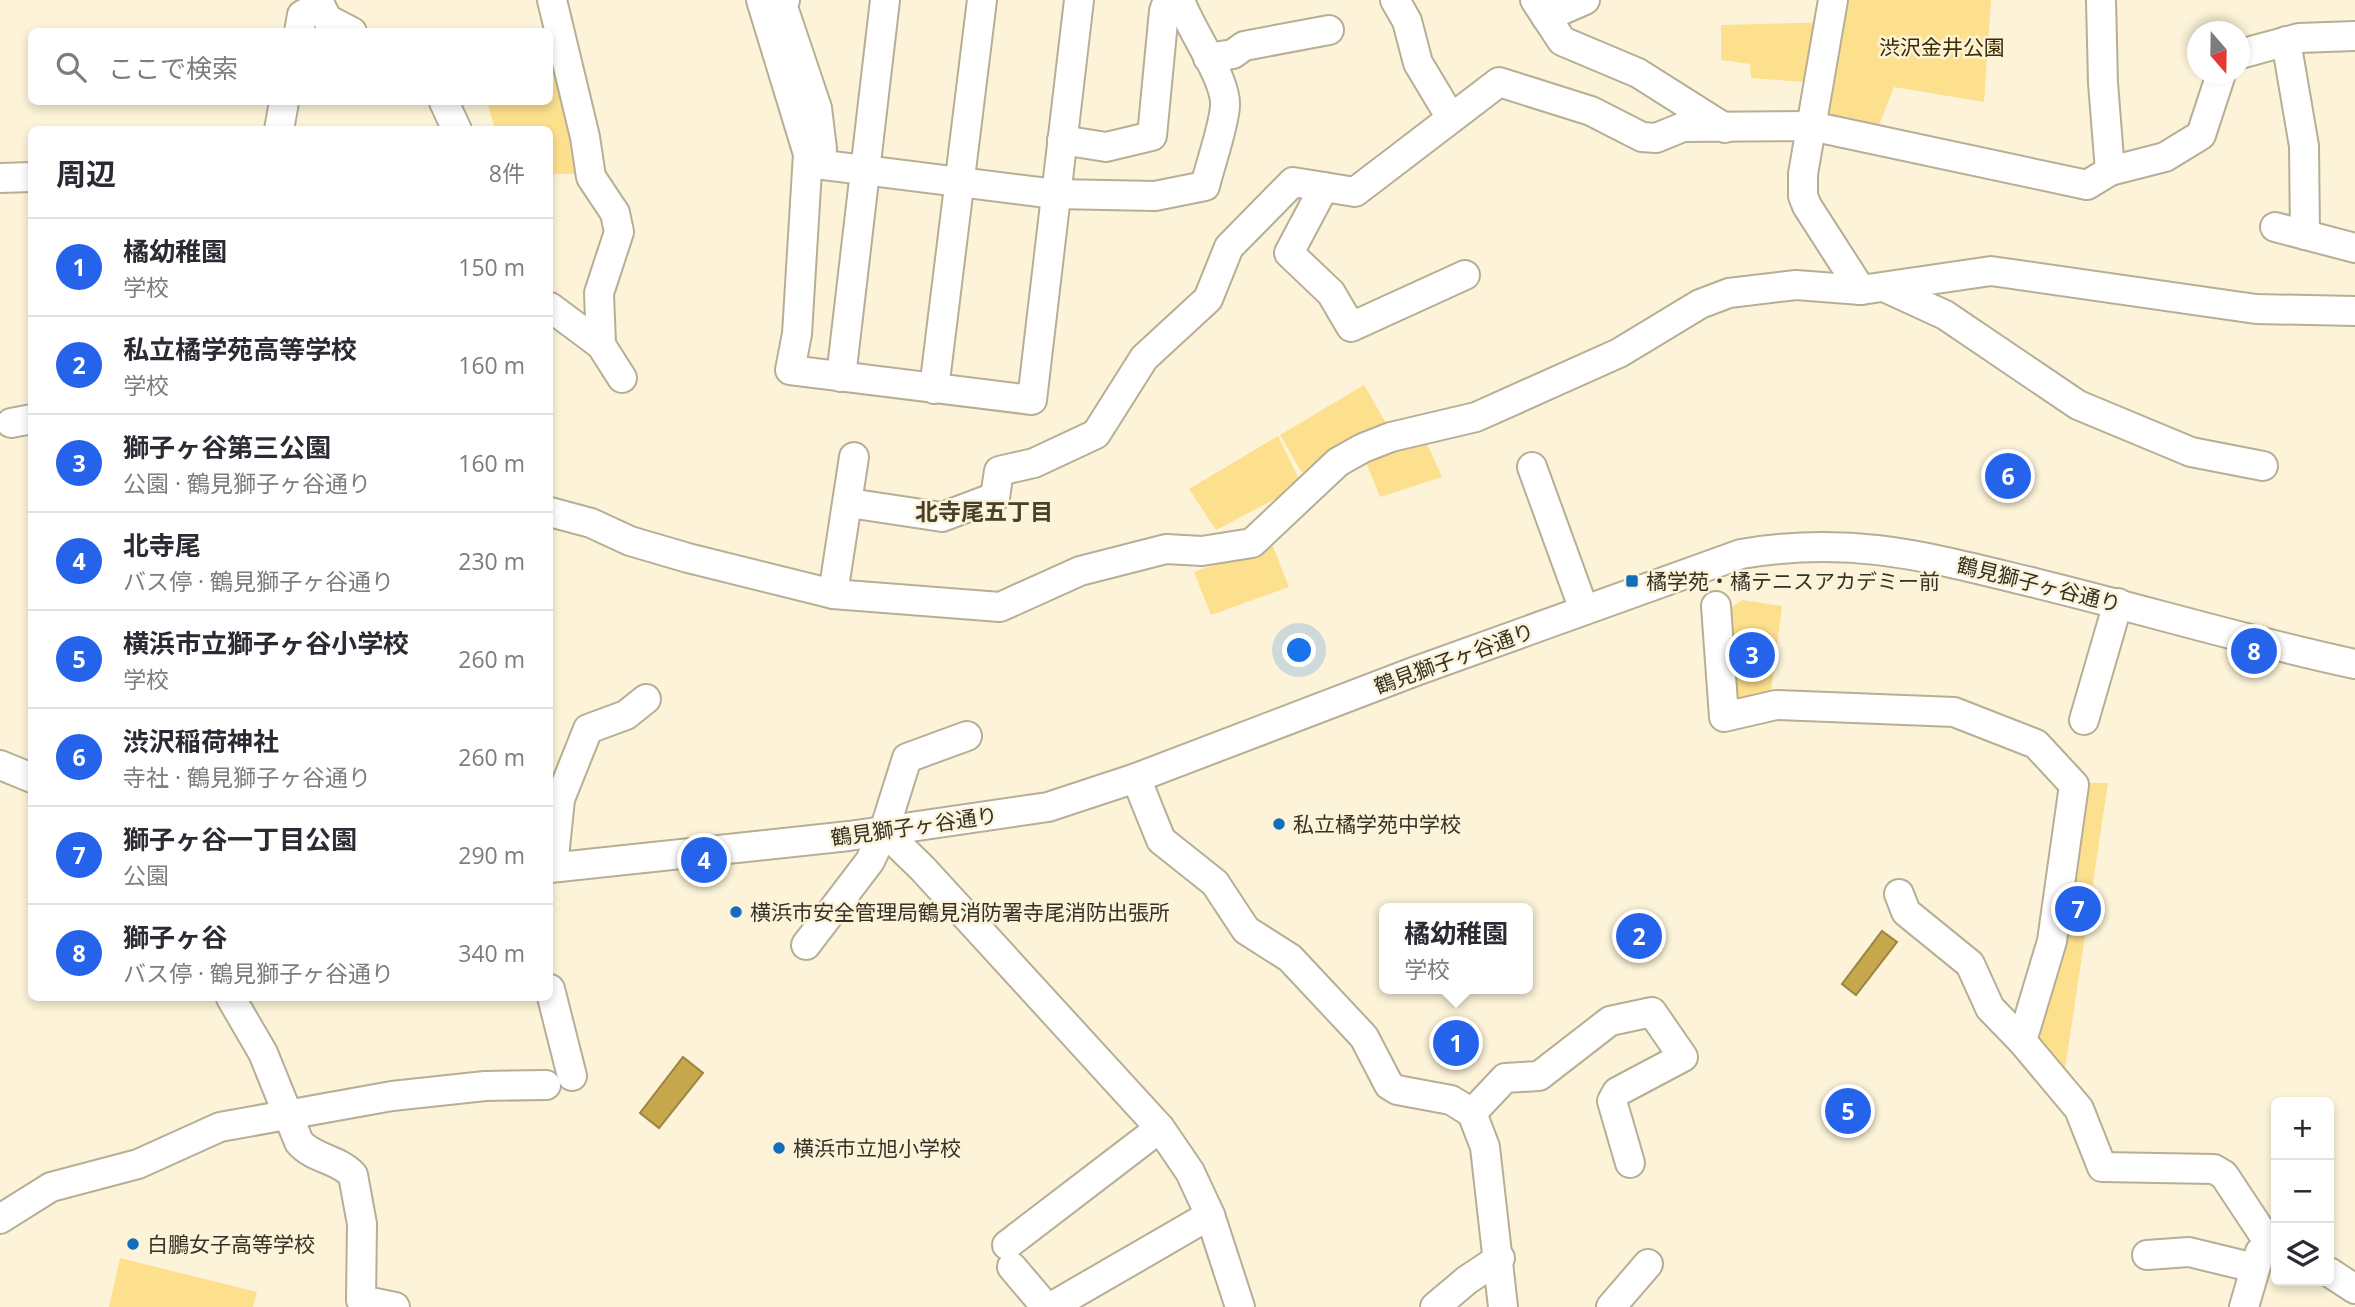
<!DOCTYPE html>
<html lang="ja">
<meta charset="utf-8">
<style>
body{margin:0;font-family:"Open Sans","Noto Sans JP",sans-serif;background:#f2f2f3;color:#2b2b33}
.controls{position:absolute;right:21px;bottom:21px;display:grid;overflow:hidden;border-radius:10px;box-shadow:0 4px 10px #0003}
.controls button{width:63px;height:63px;display:grid;place-items:center;padding:0;border:0;border-bottom:2px solid #e1e1e2;background:#fff;color:#2b2b33;font:35px sans-serif}
.compass{position:absolute;left:2187px;top:21px;width:63px;height:63px;border-radius:50%;background:#fff;box-shadow:0 4px 10px #0003;rotate:160deg}
.you{position:absolute;left:1300px;top:651px;width:24px;height:24px;margin:-18px;border:5px solid #fff;border-radius:50%;background:#1a73e8;box-shadow:0 0 0 10px #1a73e833}
.badge{display:grid;place-items:center;width:46px;height:46px;border-radius:50%;background:#2563eb;color:#fff;font-size:23px;font-weight:700}
.pin{position:absolute;translate:-50% -50%;border:4px solid #fff;box-shadow:0 2px 7px #0006}
.popup{position:absolute;left:1379px;top:903px;width:154px;height:91px;box-sizing:border-box;display:grid;place-content:center;border-radius:10px;background:#fff;filter:drop-shadow(0 2px 5px #0005);font-size:23px;white-space:nowrap;color:#7c7c81}
.popup b{font-size:26px;color:#2b2b33}
.popup::after{content:'';position:absolute;left:50%;top:100%;margin-left:-14px;border:14px solid transparent;border-top-color:#fff}
.list{margin:0;padding:0;list-style:none}
h2{display:flex;justify-content:space-between;align-items:center;height:91px;margin:0;padding:0 28px;font-size:30px}
h2 small{font-size:23px;font-weight:400;color:#7c7c81}
.list li{display:grid;grid-template-columns:46px 1fr auto;gap:21px;align-items:center;box-sizing:border-box;height:98px;padding:0 28px;border-top:2px solid #e1e1e2}
.list b{display:block;font-size:26px;white-space:nowrap}
.list p{margin:0;font-size:23px;white-space:nowrap;color:#7c7c81}
.list em{font-size:23px;font-style:normal;color:#7c7c81}
.icon{flex:none;width:38px;height:38px;fill:none;stroke:currentColor;stroke-width:2;stroke-linecap:round;stroke-linejoin:round}
.map{position:relative;flex:none;width:2355px;height:1307px;overflow:hidden}
.search{position:absolute;background:#fff;box-shadow:0 4px 10px #0003;left:28px;top:28px;width:525px;height:77px;display:flex;align-items:center;gap:18px;box-sizing:border-box;padding:0 24px;border-radius:10px;color:#7c7c81;font-size:26px}
.panel{position:absolute;background:#fff;box-shadow:0 4px 10px #0003;left:28px;top:126px;width:525px;height:875px;border-radius:10px}
.map>svg:first-child{display:block}
.green{fill:#fde08d}
.water{fill:#c6a74c;stroke:#9a8441;stroke-width:2}
.lines{fill:none;stroke-linecap:round;stroke-linejoin:round}
.minor-casing{stroke:#b7ae95;stroke-width:32}
.minor{stroke:#fff;stroke-width:28}
.poi-dot{fill:#126ebb;stroke:#fcf3d8;stroke-width:2.5}
.labels{text-anchor:middle;dominant-baseline:central;stroke-width:5;stroke-linejoin:round;paint-order:stroke}
.park-label{font-size:21px;fill:#3a2d04;stroke:#fcf3d8}
.poi-label{font-size:21px;fill:#343126;stroke:#fcf3d8;text-anchor:start}
.street-label{font-size:21px;fill:#343126;stroke:#fcf3d8}
.neighbourhood-label{font-size:23px;font-weight:bold;fill:#48402a;stroke:#fcf3d8}
</style>
<div class="map">
<svg width="2355" height="1307" viewBox="0 0 2355 1307">
<rect width="100%" height="100%" fill="#fcf3d8"/>
<g class="green">
<path d="M1845,0H1991L1984,102L1894,87L1877,130L1823,119L1829,84L1751,78L1750,64L1721,60V25L1841,22Z"/>
<path d="M554,52L583,174H554L550,197V130L495,129L487,102H550V53Z"/>
<path d="M1364,385L1387,425L1302,473L1280,435Z"/>
<path d="M1423,435L1442,477L1380,497L1364,457Z"/>
<path d="M1278,436L1302,485L1216,530L1189,489Z"/>
<path d="M1272,544L1289,587L1211,615L1194,572Z"/>
<path d="M1742,600L1782,606L1770,699L1732,708L1725,612Z"/>
<path d="M2085,783H2108L2064,1075L2033,1039Z"/>
<path d="M120,1258L257,1292L253,1307H109Z"/>
</g>
<g class="water">
<path d="M1882,931L1897,942L1856,995L1842,984Z"/>
<path d="M683,1057L703,1073L659,1128L640,1113Z"/>
</g>
<g class="lines">
<defs>
<g id="minor">
<path d="M318,0L327,19L352,32"/>
<path d="M552,0L585,137L591,177L615,213L619,232L599,293L601,345"/>
<path d="M761,0L808,154L797,334L790,370L1032,400L1079,0"/>
<path d="M785,0L783,7L817,108L822,149"/>
<path d="M1395,0L1407,21L1418,63L1451,118"/>
<path d="M1535,0L1562,41L1638,73L1725,128"/>
<path d="M1833,0L1803,174V196L1807,206L1861,290"/>
<path d="M2101,0L2103,83L2110,171"/>
<path d="M1546,17L1585,0"/>
<path d="M299,32L302,15L319,6"/>
<path d="M2286,41L2304,146L2305,235"/>
<path d="M2240,54L2299,38L2355,36"/>
<path d="M1208,58L1233,54L1244,46L1329,30"/>
<path d="M444,102L457,130"/>
<path d="M279,130L284,102"/>
<path d="M1062,140L1106,147L1152,136L1164,11L1168,0"/>
<path d="M808,163L1055,194L1155,196L1205,186C1210,165 1224,126 1225,106C1227,79 1189,28 1180,0"/>
<path d="M0,178L32,177"/>
<path d="M1324,187L1289,253L1331,293L1351,327L1465,275"/>
<path d="M2275,227L2355,248"/>
<path d="M1884,287L1945,315L2078,405L2191,452L2263,466"/>
<path d="M550,307L601,345L622,378"/>
<path d="M841,377L885,0"/>
<path d="M934,389L982,0"/>
<path d="M11,423L32,419"/>
<path d="M1532,467L1584,610"/>
<path d="M849,503L942,517L995,497L999,471L1034,463L1096,434L1144,358L1208,299L1229,247L1293,182L1355,192L1499,82L1591,111L1642,137L1656,138L1683,127L1811,126L2087,185L2110,171L2165,157L2201,135L2221,74"/>
<path d="M550,512L591,523L630,541L688,558L833,594L1000,607L1080,571L1166,549L1202,551L1252,543L1338,462L1363,448L1391,437L1476,417L1619,353L1700,304L1729,293L1796,285L1861,290L1991,271L2256,309L2355,311"/>
<path d="M833,594L854,457"/>
<path d="M1716,606L1724,717L1776,705L1954,712L2036,744L2074,785L2052,941L2022,1041L2079,1109L2102,1167L2214,1169L2224,1175L2267,1240L2276,1245"/>
<path d="M2084,720L2118,603"/>
<path d="M0,765L32,778"/>
<path d="M1136,778L1161,840L1215,883L1246,930L1290,958L1364,1037L1389,1085L1397,1090L1451,1100L1472,1113L1485,1147L1503,1307"/>
<path d="M884,831L923,869L1160,1128L1190,1172L1210,1215L1240,1307"/>
<path d="M553,867L560,799L588,729L626,715L646,699"/>
<path d="M550,868L849,836L1048,807L1136,778L1416,671L1741,554C1853,535 1927,557 2035,583C2142,609 2247,641 2355,664"/>
<path d="M1899,894L1906,912L1970,964L1990,1008L2022,1041"/>
<path d="M806,945L870,861L884,831L907,758L967,736"/>
<path d="M550,989L572,1076"/>
<path d="M231,998L263,1053L299,1142C313,1159 339,1159 353,1175L362,1224L361,1300L395,1307"/>
<path d="M1472,1113L1505,1078L1539,1076L1610,1021L1652,1012L1683,1057L1617,1092L1612,1101L1630,1163"/>
<path d="M0,1219L51,1187L138,1164L220,1127L392,1096L485,1086L546,1085"/>
<path d="M1007,1245L1160,1128"/>
<path d="M2147,1255L2189,1252L2255,1268"/>
<path d="M1012,1267L1046,1307"/>
<path d="M2329,1272L2355,1289"/>
<path d="M1051,1307L1210,1215"/>
<path d="M1435,1307L1467,1280L1500,1258"/>
<path d="M1611,1307L1648,1264"/>
<path d="M2244,1307L2260,1252"/>
</g>
</defs>
<use href="#minor" class="minor-casing"/>
<use href="#minor" class="minor"/>
</g>
<g class="poi-dot">
<rect x="1625" y="574" width="14" height="14" rx="3.5"/>
<circle cx="1279" cy="824" r="7"/>
<circle cx="736" cy="912" r="7"/>
<circle cx="779" cy="1148" r="7"/>
<circle cx="133" cy="1244" r="7"/>
</g>
<g class="labels">
<g class="park-label">
<text x="1942" y="47">渋沢金井公園</text>
</g>
<g class="poi-label">
<text x="1646" y="581">橘学苑・橘テニスアカデミー前</text>
<text x="1293" y="824">私立橘学苑中学校</text>
<text x="750" y="912">横浜市安全管理局鶴見消防署寺尾消防出張所</text>
<text x="793" y="1148">横浜市立旭小学校</text>
<text x="147" y="1244">白鵬女子高等学校</text>
</g>
<g class="street-label">
<text transform="translate(2039 584) rotate(14)">鶴見獅子ヶ谷通り</text>
<text transform="translate(1454 658) rotate(-20)">鶴見獅子ヶ谷通り</text>
<text transform="translate(914 826) rotate(-8)">鶴見獅子ヶ谷通り</text>
</g>
<g class="neighbourhood-label">
<text x="984" y="511">北寺尾五丁目</text>
</g>
</g>
</svg>
<div class="controls">
<button>+</button>
<button>−</button>
<button><svg class="icon" aria-label="layers" viewBox="0 0 24 24"><path d="M12 4l9 5-9 5-9-5zM3 14l9 5 9-5"/></svg></button>
</div>
<svg class="compass" viewBox="-18 -18 36 36"><path d="M0-13l5 13h-10z" fill="#e53935"/><path d="M0 13l5-13h-10z" fill="#7c7c81"/></svg>
<div class="you"></div>
<div class="pin badge" style="left:1456px;top:1043px">1</div>
<div class="popup"><b>橘幼稚園</b>学校</div>
<div class="pin badge" style="left:1639px;top:936px">2</div>
<div class="pin badge" style="left:1752px;top:655px">3</div>
<div class="pin badge" style="left:704px;top:860px">4</div>
<div class="pin badge" style="left:1848px;top:1111px">5</div>
<div class="pin badge" style="left:2008px;top:476px">6</div>
<div class="pin badge" style="left:2078px;top:909px">7</div>
<div class="pin badge" style="left:2254px;top:651px">8</div>
<div class="search"><svg class="icon" aria-label="search" viewBox="0 0 24 24"><circle cx="10" cy="10" r="6"/><path d="M15 15l6 6"/></svg>ここで検索</div>
<section class="panel">
<h2>周辺<small>8件</small></h2>
<ul class="list">
<li><span class="badge">1</span><div><b>橘幼稚園</b><p>学校</p></div><em>150 m</em></li>
<li><span class="badge">2</span><div><b>私立橘学苑高等学校</b><p>学校</p></div><em>160 m</em></li>
<li><span class="badge">3</span><div><b>獅子ヶ谷第三公園</b><p>公園 · 鶴見獅子ヶ谷通り</p></div><em>160 m</em></li>
<li><span class="badge">4</span><div><b>北寺尾</b><p>バス停 · 鶴見獅子ヶ谷通り</p></div><em>230 m</em></li>
<li><span class="badge">5</span><div><b>横浜市立獅子ヶ谷小学校</b><p>学校</p></div><em>260 m</em></li>
<li><span class="badge">6</span><div><b>渋沢稲荷神社</b><p>寺社 · 鶴見獅子ヶ谷通り</p></div><em>260 m</em></li>
<li><span class="badge">7</span><div><b>獅子ヶ谷一丁目公園</b><p>公園</p></div><em>290 m</em></li>
<li><span class="badge">8</span><div><b>獅子ヶ谷</b><p>バス停 · 鶴見獅子ヶ谷通り</p></div><em>340 m</em></li>
</ul>
</section>
</div>
